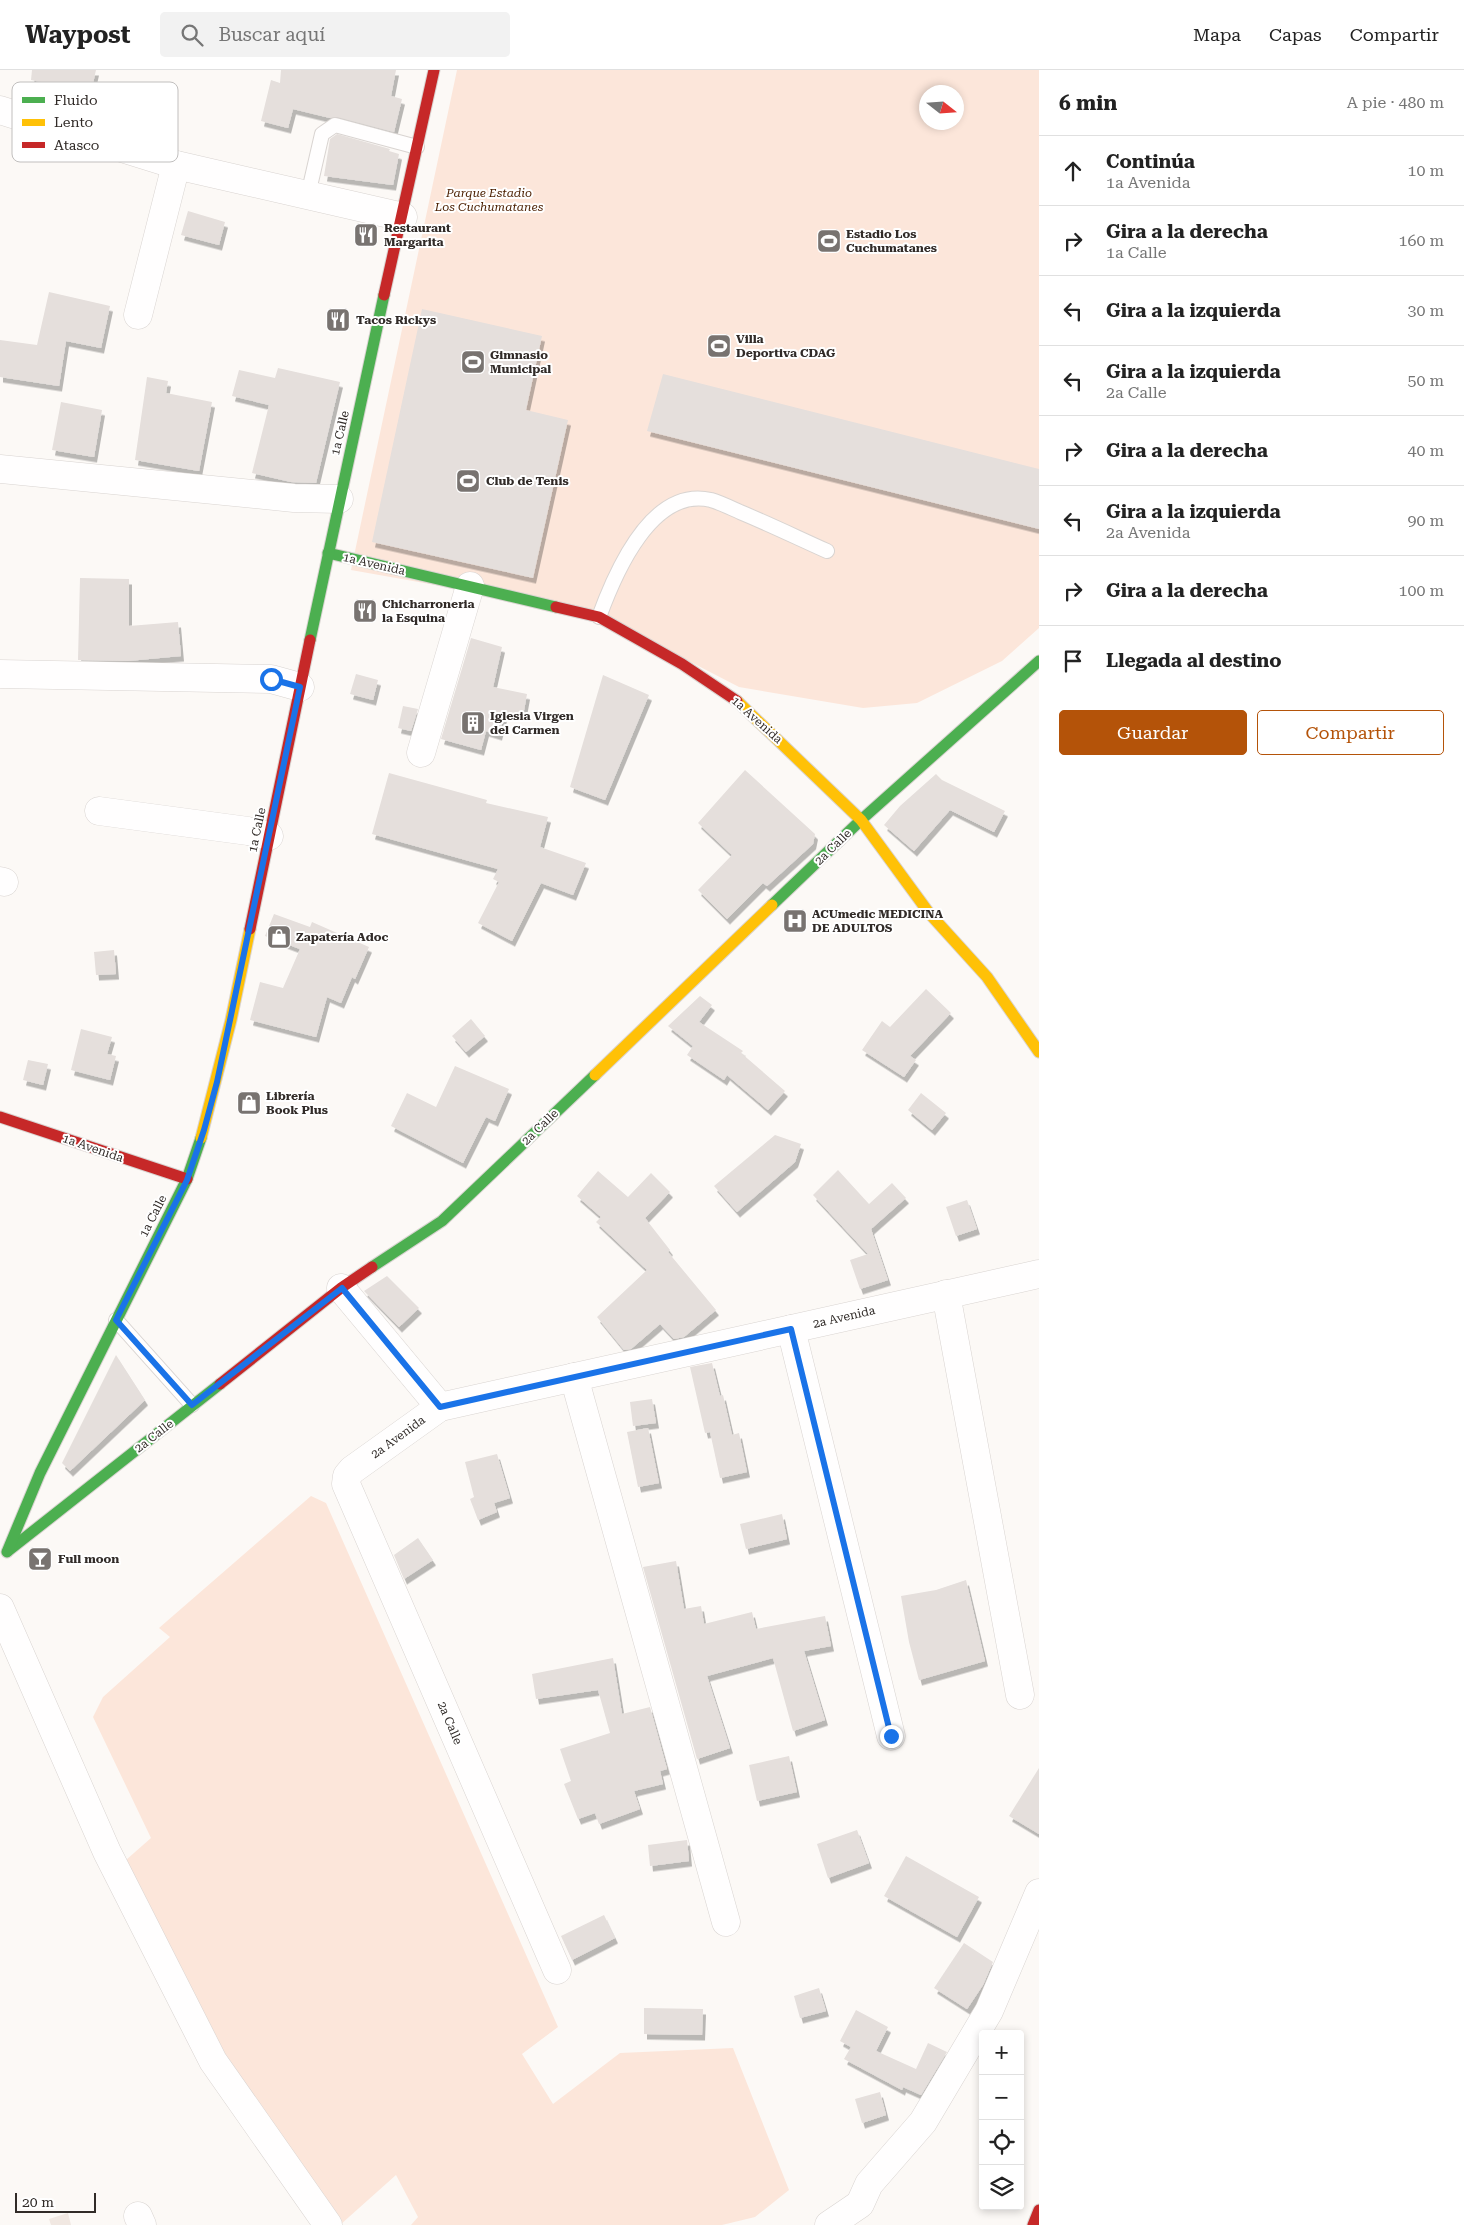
<!DOCTYPE html>
<html lang="es">
<meta charset="utf-8">
<style>
body{margin:0;font-family:"Roboto Serif",serif;background:#f2f2f2;color:#222}
.controls{position:absolute;right:15px;bottom:15px;display:grid;overflow:hidden;border-radius:5px;box-shadow:0 2px 8px #0003}
.controls button{width:45px;height:45px;display:grid;place-items:center;padding:0;border:0;border-bottom:1px solid #e0e0e0;background:#fff;color:#222;font:25px sans-serif}
.compass{position:absolute;left:919px;top:15px;width:45px;height:45px;border-radius:50%;background:#fff;box-shadow:0 2px 8px #0003;rotate:107deg}
.scale{position:absolute;left:15px;bottom:12px;width:81px;box-sizing:border-box;padding-left:5px;border:2px solid #312b28;border-top:0;font-size:14px;line-height:18px;white-space:nowrap;color:#312b28;-webkit-text-stroke:4px #fff;paint-order:stroke}
.stop{position:absolute;width:15px;height:15px;margin:-11px;border:4px solid #1a73e8;border-radius:50%;background:#fff}
.stop.end{background:#1a73e8;border-color:#fff;box-shadow:0 1px 5px #0008}
.list{margin:0;padding:0;list-style:none}
h2{display:flex;justify-content:space-between;align-items:center;height:65px;margin:0;padding:0 20px;font-size:21px}
h2 small{font-size:16px;font-weight:400;color:#767676}
.list li{display:grid;grid-template-columns:32px 1fr auto;gap:15px;align-items:center;box-sizing:border-box;height:70px;padding:0 20px;border-top:1px solid #e0e0e0}
.list b{display:block;font-size:19px;white-space:nowrap}
.list p{margin:0;font-size:16px;white-space:nowrap;color:#767676}
.list em{font-size:16px;font-style:normal;color:#767676}
.actions{display:flex;gap:10px;padding:15px 20px}
.actions a{flex:1;padding:11px 0;border:1px solid #b45309;border-radius:5px;text-align:center;font-size:18px;color:#b45309}
.actions .main{background:#b45309;color:#fff}
.icon{flex:none;width:28px;height:28px;fill:none;stroke:currentColor;stroke-width:2;stroke-linecap:round;stroke-linejoin:round}
.map{position:relative;flex:none;width:1039px;height:2155px;overflow:hidden}
header{display:flex;align-items:center;gap:30px;box-sizing:border-box;height:70px;padding:0 25px;background:#fff;border-bottom:1px solid #e0e0e0}
header strong{font-size:24px}
nav{display:flex;gap:28px;margin-inline-start:auto;font-size:18px}
.search{width:350px;height:45px;background:#f2f2f2;display:flex;align-items:center;gap:12px;box-sizing:border-box;padding:0 18px;border-radius:5px;color:#767676;font-size:19px}
main{display:flex}
aside{flex:1;background:#fff}
.map>svg:first-child{display:block}
.built{fill:#f1e8e2}
.green{fill:#fce6da;fill-rule:evenodd}
.building{fill:#e5dfdc;filter:url(#shadow)}
.lines{fill:none;stroke-linecap:round;stroke-linejoin:round}
.lane-casing{stroke:#d9d4d1;stroke-width:16}
.street-casing{stroke:#d9d4d1;stroke-width:29}
.fast-casing{stroke:#d9d4d1;stroke-width:13}
.slow-casing{stroke:#d9d4d1;stroke-width:13}
.jam-casing{stroke:#d9d4d1;stroke-width:13}
.lane{stroke:#fffefe;stroke-width:14}
.street{stroke:#fffefe;stroke-width:28}
.fast{stroke:#4caf50;stroke-width:11}
.slow{stroke:#ffc107;stroke-width:11}
.jam{stroke:#c62828;stroke-width:11}
.route{stroke:#1a73e8;stroke-width:6}
.labels{text-anchor:middle;dominant-baseline:central;stroke-width:4;stroke-linejoin:round;paint-order:stroke}
.park-label{font-size:12px;font-style:italic;fill:#4b1f00;stroke:#fff}
.poi-label{font-size:12px;font-weight:bold;fill:#312b28;stroke:#fff;text-anchor:start}
.street-label{font-size:12px;fill:#312b28;stroke:#fff}
.key{fill:#fff;stroke:#c1bfbe;stroke-width:1}
.key-label{font-size:14px;fill:#312b28}
</style>
<header>
<strong>Waypost</strong>
<div class="search"><svg class="icon" aria-label="search" viewBox="0 0 24 24"><circle cx="10" cy="10" r="6"/><path d="M15 15l6 6"/></svg>Buscar aquí</div>
<nav><a>Mapa</a><a>Capas</a><a>Compartir</a></nav>
</header>
<main>
<div class="map">
<svg width="1039" height="2155" viewBox="0 0 1039 2155">
<defs>
<filter id="shadow"><feDropShadow dx="3" dy="5.5" stdDeviation="0" flood-color="#0004"/></filter>
</defs>
<rect width="100%" height="100%" fill="#fcf9f6"/>
<path class="built" d="M68,2143L71,2155H51L49,2149Z"/>
<g class="green">
<path d="M457,0H1039V558L1002,591L917,633L863,638L739,617L598,544L351,500ZM926,22H956V52H926Z"/>
<path d="M311,1426L326,1433L558,1957L522,1984L553,2034L620,1983L733,1978L789,2120L755,2147L722,2155H411L418,2147L396,2105L340,2155H317L118,1797L151,1768L93,1647L103,1627L170,1567L159,1558Z"/>
</g>
<g class="building">
<path d="M32,0H96L91,22L31,10Z"/>
<path d="M281,0H396L391,26L402,29L394,62L337,47L330,48L293,39L288,58L261,51L271,10L280,13Z"/>
<path d="M337,64L390,79L389,81L399,84L393,115L324,106L330,69Z"/>
<path d="M188,141L225,152L219,175L181,165Z"/>
<path d="M49,222L110,236L101,278L66,271L59,316L0,307V270L37,275Z"/>
<path d="M422,239L542,266L526,340L568,350L533,508L372,472Z"/>
<path d="M278,298L340,312L316,413L291,412L252,403L269,335L232,326L239,300L275,308Z"/>
<path d="M663,304L1039,399V459L647,361Z"/>
<path d="M147,307L168,311L166,323L212,332L199,401L135,390Z"/>
<path d="M61,332L102,340L94,387L52,380Z"/>
<path d="M80,508L129,509V556L178,552L181,586L128,591L78,590Z"/>
<path d="M471,568L502,577L493,617L527,624L523,646L505,642L499,665L486,661L481,680L441,669Z"/>
<path d="M356,604L378,610L373,630L350,624Z"/>
<path d="M603,605L649,625L605,730L570,717Z"/>
<path d="M403,636L418,639L411,661L398,658Z"/>
<path d="M745,700L815,764L813,774L767,816L763,813L727,849L698,820L732,785L698,753Z"/>
<path d="M389,703L487,730L486,733L548,747L540,777L586,793L573,825L541,813L512,871L478,853L499,812L493,809L498,799L372,764Z"/>
<path d="M936,704L942,710L1005,741L994,762L950,740L914,781L884,755L900,736Z"/>
<path d="M274,844L310,857L312,852L369,877L355,909L352,907L341,933L327,927L316,967L250,950L260,912L283,918L300,879L265,866Z"/>
<path d="M114,880L116,904L96,905L94,882Z"/>
<path d="M926,919L951,943L910,986L916,990L904,1007L862,980L882,951L890,957Z"/>
<path d="M700,926L712,935L699,952L743,981L741,983L785,1021L768,1040L727,1005L724,1010L687,985L693,976L668,956Z"/>
<path d="M471,949L485,966L466,982L452,966Z"/>
<path d="M81,959L112,967L107,984L116,986L110,1010L71,1000Z"/>
<path d="M28,990L48,994L43,1015L23,1010Z"/>
<path d="M455,996L509,1019L495,1051L486,1047L463,1093L391,1056L407,1023L436,1037Z"/>
<path d="M921,1023L946,1043L932,1060L908,1040Z"/>
<path d="M775,1065L801,1074L795,1092L737,1142L714,1116Z"/>
<path d="M838,1100L869,1134L892,1113L906,1128L871,1159L888,1210L860,1219L850,1190L868,1184L813,1125Z"/>
<path d="M598,1101L628,1127L651,1103L670,1122L645,1148L670,1180L668,1182L716,1240L684,1267L674,1269L660,1254L631,1279L624,1280L597,1247L647,1200L596,1152L601,1147L577,1126Z"/>
<path d="M967,1130L977,1159L956,1166L946,1137Z"/>
<path d="M387,1206L419,1238L399,1257L364,1221Z"/>
<path d="M116,1285L145,1330L70,1401L62,1393Z"/>
<path d="M712,1293L720,1326L723,1325L732,1365L739,1363L747,1402L720,1408L710,1362L705,1363L690,1297Z"/>
<path d="M652,1329L656,1353L633,1356L630,1332Z"/>
<path d="M648,1358L659,1413L638,1417L627,1362Z"/>
<path d="M497,1384L510,1428L494,1433L497,1442L478,1450L470,1429L474,1427L465,1392Z"/>
<path d="M782,1444L787,1469L746,1479L740,1454Z"/>
<path d="M418,1468L433,1490L404,1509L394,1485Z"/>
<path d="M676,1491L684,1539L701,1536L704,1554L752,1542L756,1559L825,1546L831,1576L804,1581L825,1650L793,1661L773,1588L707,1606L730,1678L697,1689L643,1497Z"/>
<path d="M966,1510L985,1591L919,1610L909,1572L901,1526L936,1520Z"/>
<path d="M613,1588L622,1644L650,1637L667,1699L660,1701L663,1714L634,1721L640,1739L599,1754L595,1743L578,1749L564,1714L571,1711L560,1679L610,1663L598,1620L536,1629L532,1604Z"/>
<path d="M789,1686L797,1722L757,1731L749,1695Z"/>
<path d="M1039,1698V1764L1009,1746Z"/>
<path d="M857,1760L869,1793L828,1808L817,1774Z"/>
<path d="M687,1770L689,1791L650,1796L648,1775Z"/>
<path d="M906,1786L979,1827L957,1867L884,1826Z"/>
<path d="M604,1845L615,1868L572,1890L561,1866Z"/>
<path d="M964,1873L993,1892L983,1915L967,1939L934,1918Z"/>
<path d="M819,1918L826,1941L800,1948L794,1926Z"/>
<path d="M644,1938L703,1939L702,1965L644,1964Z"/>
<path d="M856,1940L888,1957L876,1981L916,1999L928,1973L947,1982L921,2025L903,2017L902,2020L844,1989L851,1977L840,1971Z"/>
<path d="M880,2022L886,2045L862,2053L855,2029Z"/>
</g>
<g class="lines">
<defs>
<g id="lane">
<path d="M308,125L322,64L335,55L417,77"/>
<path d="M599,547C615,503 652,416 711,430C721,433 731,438 740,442C769,454 798,468 827,481"/>
<path d="M116,1250L192,1335"/>
</g>
<g id="street">
<path d="M0,40L176,95L403,147"/>
<path d="M138,245L176,95"/>
<path d="M0,399L294,428L339,429"/>
<path d="M0,604L271,609L300,617"/>
<path d="M421,683L470,516"/>
<path d="M99,741L248,761L269,766"/>
<path d="M0,811L4,812"/>
<path d="M341,1218L440,1337"/>
<path d="M946,1224L1020,1625"/>
<path d="M791,1259L891,1666"/>
<path d="M574,1307L726,1852"/>
<path d="M0,1538L107,1782L213,1991L328,2155"/>
<path d="M557,1900L346,1414L347,1406L352,1400L440,1337L1039,1204"/>
<path d="M138,2146L142,2155"/>
<path d="M829,2155L860,2134L869,2114L923,2052L989,1941L1039,1823"/>
</g>
<g id="fast">
<path d="M328,483L556,537"/>
<path d="M310,570L384,225"/>
<path d="M772,835L861,750L1039,591"/>
<path d="M372,1197L442,1151L595,1005"/>
<path d="M8,1481L220,1314"/>
<path d="M7,1482L40,1403L187,1109L201,1068"/>
</g>
<g id="slow">
<path d="M737,631L861,750L929,843L987,907L1039,982"/>
<path d="M595,1005L772,835"/>
<path d="M201,1068L231,950L250,859"/>
</g>
<g id="jam">
<path d="M384,225L434,0"/>
<path d="M556,537L599,547L682,594L737,631"/>
<path d="M250,859L310,570"/>
<path d="M0,1047L187,1109"/>
<path d="M220,1314L341,1218L372,1197"/>
<path d="M1033,2155L1039,2140"/>
</g>
</defs>
<use href="#lane" class="lane-casing"/>
<use href="#street" class="street-casing"/>
<use href="#fast" class="fast-casing"/>
<use href="#slow" class="slow-casing"/>
<use href="#jam" class="jam-casing"/>
<use href="#lane" class="lane"/>
<use href="#street" class="street"/>
<use href="#fast" class="fast"/>
<use href="#slow" class="slow"/>
<use href="#jam" class="jam"/>
</g>
<g class="lines">
<path class="route" d="M271,609L300,617L217,1012L204,1060L187,1110L116,1250L192,1335L342,1218L440,1337L791,1259L891,1666"/>
</g>
<defs>
<symbol id="restaurant-square" viewBox="-11 -11 22 22"><rect x="-9" y="-9" width="18" height="18" rx="4" fill="#787370" stroke="#fff"/><path d="M-5-6h1v4h1v-4h1v4h1v-4h1v5L-1.5 .5V6h-2V.5L-5-1ZM5-6V6H3V1.5H1.5Q1.5-4 5-6Z" fill="#fff"/></symbol>
<symbol id="stadium-square" viewBox="-11 -11 22 22"><rect x="-9" y="-9" width="18" height="18" rx="4" fill="#787370" stroke="#fff"/><path d="M0-5a6.5 5 0 1 0 0 10a6.5 5 0 1 0 0-10ZM-3.5-1.8h7v3.6h-7Z" fill="#fff"/></symbol>
<symbol id="building-square" viewBox="-11 -11 22 22"><rect x="-9" y="-9" width="18" height="18" rx="4" fill="#787370" stroke="#fff"/><path d="M-4-6H4V6H1V3H-1V6H-4ZM-2.5-4.3h1.7v1.8h-1.7ZM.8-4.3h1.7v1.8H.8ZM-2.5-1h1.7V.8h-1.7ZM.8-1h1.7V.8H.8Z" fill="#fff"/></symbol>
<symbol id="hospital-square" viewBox="-11 -11 22 22"><rect x="-9" y="-9" width="18" height="18" rx="4" fill="#787370" stroke="#fff"/><path d="M-5-5h3v3.5h4V-5h3V5h-3V1.5h-4V5h-3Z" fill="#fff"/></symbol>
<symbol id="shop-square" viewBox="-11 -11 22 22"><rect x="-9" y="-9" width="18" height="18" rx="4" fill="#787370" stroke="#fff"/><path d="M-5-2.5h2.3a2.7 3.5 0 0 1 5.4 0H5L5.5 6h-11ZM-1.5-2.5h3a1.5 2.3 0 0 0-3 0Z" fill="#fff"/></symbol>
<symbol id="bar-square" viewBox="-11 -11 22 22"><rect x="-9" y="-9" width="18" height="18" rx="4" fill="#787370" stroke="#fff"/><path d="M-6-5H6L.8 .8V4.5H3.5V6h-7V4.5H-.8V.8Z" fill="#fff"/></symbol>
</defs>
<g fill-rule="evenodd">
<use href="#restaurant-square" x="352" y="151" width="28" height="28"/>
<use href="#stadium-square" x="815" y="157" width="28" height="28"/>
<use href="#restaurant-square" x="324" y="236" width="28" height="28"/>
<use href="#stadium-square" x="705" y="262" width="28" height="28"/>
<use href="#stadium-square" x="459" y="278" width="28" height="28"/>
<use href="#stadium-square" x="454" y="397" width="28" height="28"/>
<use href="#restaurant-square" x="351" y="527" width="28" height="28"/>
<use href="#building-square" x="459" y="639" width="28" height="28"/>
<use href="#hospital-square" x="781" y="837" width="28" height="28"/>
<use href="#shop-square" x="265" y="853" width="28" height="28"/>
<use href="#shop-square" x="235" y="1019" width="28" height="28"/>
<use href="#bar-square" x="26" y="1475" width="28" height="28"/>
</g>
<g class="labels">
<g class="park-label">
<text x="489" y="123">Parque Estadio<tspan x="489" dy="14">Los Cuchumatanes</tspan></text>
</g>
<g class="poi-label">
<text x="384" y="158">Restaurant<tspan x="384" dy="14">Margarita</tspan></text>
<text x="846" y="164">Estadio Los<tspan x="846" dy="14">Cuchumatanes</tspan></text>
<text x="356" y="250">Tacos Rickys</text>
<text x="736" y="269">Villa<tspan x="736" dy="14">Deportiva CDAG</tspan></text>
<text x="490" y="285">Gimnasio<tspan x="490" dy="14">Municipal</tspan></text>
<text x="486" y="411">Club de Tenis</text>
<text x="382" y="534">Chicharroneria<tspan x="382" dy="14">la Esquina</tspan></text>
<text x="490" y="646">Iglesia Virgen<tspan x="490" dy="14">del Carmen</tspan></text>
<text x="812" y="844">ACUmedic MEDICINA<tspan x="812" dy="14">DE ADULTOS</tspan></text>
<text x="296" y="867">Zapatería Adoc</text>
<text x="266" y="1026">Librería<tspan x="266" dy="14">Book Plus</tspan></text>
<text x="58" y="1489">Full moon</text>
</g>
<g class="street-label">
<text transform="translate(340 363) rotate(-77)">1a Calle</text>
<text transform="translate(374 494) rotate(13)">1a Avenida</text>
<text transform="translate(757 650) rotate(42)">1a Avenida</text>
<text transform="translate(257 760) rotate(-78)">1a Calle</text>
<text transform="translate(833 777) rotate(-44)">2a Calle</text>
<text transform="translate(540 1057) rotate(-44)">2a Calle</text>
<text transform="translate(93 1078) rotate(19)">1a Avenida</text>
<text transform="translate(153 1146) rotate(-63)">1a Calle</text>
<text transform="translate(844 1247) rotate(-13)">2a Avenida</text>
<text transform="translate(154 1366) rotate(-38)">2a Calle</text>
<text transform="translate(398 1367) rotate(-36)">2a Avenida</text>
<text transform="translate(450 1653) rotate(67)">2a Calle</text>
</g>
</g>
<rect x="12" y="12" width="166" height="80" rx="8" class="key"/>
<rect x="22" y="27" width="23" height="6" fill="#4caf50"/>
<rect x="22" y="49" width="23" height="7" fill="#ffc107"/>
<rect x="22" y="72" width="23" height="6" fill="#c62828"/>
<g class="key-label">
<text x="54" y="35">Fluido</text>
<text x="54" y="57">Lento</text>
<text x="54" y="80">Atasco</text>
</g>
</svg>
<div class="controls">
<button>+</button>
<button>−</button>
<button><svg class="icon" aria-label="locate" viewBox="0 0 24 24"><circle cx="12" cy="12" r="6"/><path d="M12 2v4M12 18v4M2 12h4M18 12h4"/></svg></button>
<button><svg class="icon" aria-label="layers" viewBox="0 0 24 24"><path d="M12 4l9 5-9 5-9-5zM3 14l9 5 9-5"/></svg></button>
</div>
<svg class="compass" viewBox="-18 -18 36 36"><path d="M0-13l5 13h-10z" fill="#e53935"/><path d="M0 13l5-13h-10z" fill="#767676"/></svg>
<div class="scale">20 m</div>
<div class="stop" style="left:271px;top:609px"></div>
<div class="stop end" style="left:891px;top:1666px"></div>
</div>
<aside>
<h2>6 min<small>A pie · 480 m</small></h2>
<ul class="list">
<li><svg class="icon" aria-label="ahead" viewBox="0 0 24 24"><path d="M12 20V5M6 11l6-6 6 6"/></svg><div><b>Continúa</b><p>1a Avenida</p></div><em>10 m</em></li>
<li><svg class="icon" aria-label="right" viewBox="0 0 24 24"><path d="M7 20v-9h11M14 6l5 5-5 5"/></svg><div><b>Gira a la derecha</b><p>1a Calle</p></div><em>160 m</em></li>
<li><svg class="icon" aria-label="left" viewBox="0 0 24 24"><path d="M17 20v-9H6M10 6l-5 5 5 5"/></svg><div><b>Gira a la izquierda</b></div><em>30 m</em></li>
<li><svg class="icon" aria-label="left" viewBox="0 0 24 24"><path d="M17 20v-9H6M10 6l-5 5 5 5"/></svg><div><b>Gira a la izquierda</b><p>2a Calle</p></div><em>50 m</em></li>
<li><svg class="icon" aria-label="right" viewBox="0 0 24 24"><path d="M7 20v-9h11M14 6l5 5-5 5"/></svg><div><b>Gira a la derecha</b></div><em>40 m</em></li>
<li><svg class="icon" aria-label="left" viewBox="0 0 24 24"><path d="M17 20v-9H6M10 6l-5 5 5 5"/></svg><div><b>Gira a la izquierda</b><p>2a Avenida</p></div><em>90 m</em></li>
<li><svg class="icon" aria-label="right" viewBox="0 0 24 24"><path d="M7 20v-9h11M14 6l5 5-5 5"/></svg><div><b>Gira a la derecha</b></div><em>100 m</em></li>
<li><svg class="icon" aria-label="arrive" viewBox="0 0 24 24"><path d="M6 21V4h12l-3 4 3 4H6"/></svg><div><b>Llegada al destino</b></div></li>
</ul>
<div class="actions"><a class="main">Guardar</a><a>Compartir</a></div>
</aside>
</main>
